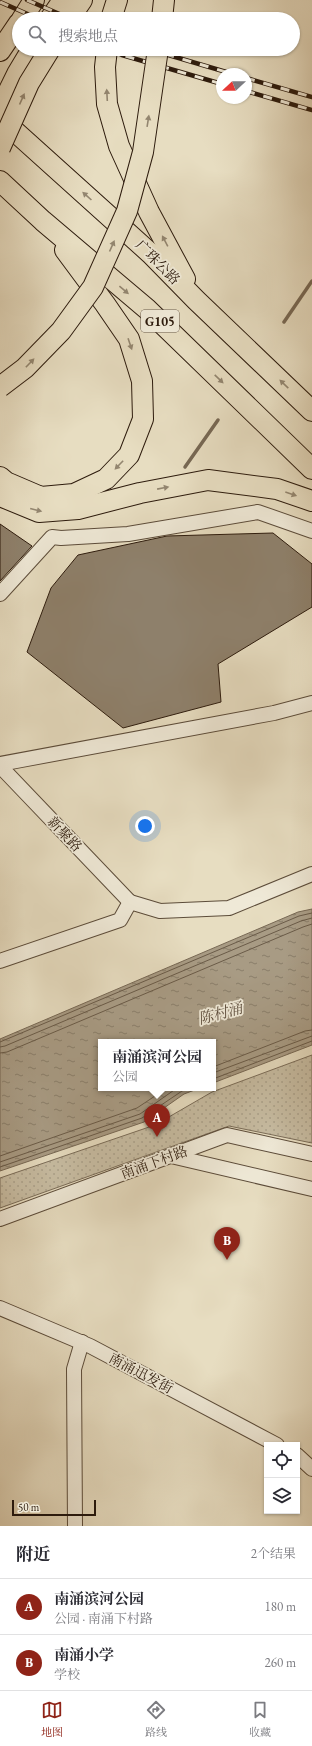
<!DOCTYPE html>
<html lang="zh">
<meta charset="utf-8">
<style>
body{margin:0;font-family:"EB Garamond","Noto Serif SC",serif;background:#f7f7f7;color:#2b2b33}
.controls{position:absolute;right:12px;bottom:12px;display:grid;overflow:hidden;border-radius:0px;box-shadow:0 1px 3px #0004}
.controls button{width:36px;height:36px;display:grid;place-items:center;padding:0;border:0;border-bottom:1px solid #e1e1e2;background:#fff;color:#2b2b33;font:20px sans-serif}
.compass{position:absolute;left:216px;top:68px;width:36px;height:36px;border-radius:50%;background:#fff;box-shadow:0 1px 3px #0004;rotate:248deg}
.scale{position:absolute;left:12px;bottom:10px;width:84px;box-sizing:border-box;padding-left:4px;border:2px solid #2d1b0d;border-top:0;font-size:11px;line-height:14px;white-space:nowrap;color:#2d1b0d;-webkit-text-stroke:3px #efe9d7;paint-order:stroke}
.you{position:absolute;left:145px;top:826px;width:14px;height:14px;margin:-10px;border:3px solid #fff;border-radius:50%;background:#1a73e8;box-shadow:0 0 0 6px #1a73e833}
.badge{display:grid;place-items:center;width:26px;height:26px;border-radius:50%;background:#8f2418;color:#fff;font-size:13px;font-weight:700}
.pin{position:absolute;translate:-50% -33px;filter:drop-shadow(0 1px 2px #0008)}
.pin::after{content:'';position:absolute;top:21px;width:14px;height:12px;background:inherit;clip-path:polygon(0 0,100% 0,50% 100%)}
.popup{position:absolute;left:98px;top:1039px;width:118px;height:52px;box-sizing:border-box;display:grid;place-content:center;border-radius:0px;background:#fff;filter:drop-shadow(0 1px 3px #0005);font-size:13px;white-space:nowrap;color:#7c7c81}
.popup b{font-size:15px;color:#2b2b33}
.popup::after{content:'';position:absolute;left:50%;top:100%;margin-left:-8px;border:8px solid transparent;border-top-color:#fff}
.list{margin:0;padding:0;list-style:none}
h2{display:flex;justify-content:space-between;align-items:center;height:52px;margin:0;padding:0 16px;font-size:17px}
h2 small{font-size:13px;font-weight:400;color:#7c7c81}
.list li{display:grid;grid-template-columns:26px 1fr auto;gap:12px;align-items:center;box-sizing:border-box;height:56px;padding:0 16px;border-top:1px solid #e1e1e2}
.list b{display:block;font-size:15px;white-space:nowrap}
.list p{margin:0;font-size:13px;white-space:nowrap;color:#7c7c81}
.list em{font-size:13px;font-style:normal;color:#7c7c81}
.icon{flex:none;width:22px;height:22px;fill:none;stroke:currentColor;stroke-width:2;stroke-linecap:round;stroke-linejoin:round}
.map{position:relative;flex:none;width:312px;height:1526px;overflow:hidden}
.search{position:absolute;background:#fff;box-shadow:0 1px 3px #0004;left:12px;right:12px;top:12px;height:44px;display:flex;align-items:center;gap:10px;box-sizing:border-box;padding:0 14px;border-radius:22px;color:#7c7c81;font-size:15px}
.sheet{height:164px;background:#fff}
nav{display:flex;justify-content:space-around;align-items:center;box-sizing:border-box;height:56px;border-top:1px solid #e1e1e2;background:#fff;font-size:11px;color:#7c7c81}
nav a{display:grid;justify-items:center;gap:2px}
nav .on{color:#8f2418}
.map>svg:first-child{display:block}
.green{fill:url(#green-dots);stroke:#7a6c58}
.water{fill:url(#water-ripples);stroke:#776854}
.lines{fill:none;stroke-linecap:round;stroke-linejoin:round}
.shore{stroke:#6a5b48;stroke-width:1}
.stream{stroke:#776854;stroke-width:3.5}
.building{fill:#8e806b;stroke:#2d1b0d}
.minor-casing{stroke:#5c4c3a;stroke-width:16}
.highway-casing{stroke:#2d1b0d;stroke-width:22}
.minor{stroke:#efe9d7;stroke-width:14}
.highway{stroke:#e7ddc1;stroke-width:20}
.rail-casing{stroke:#2d1b0d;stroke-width:4.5}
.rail{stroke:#efe9d7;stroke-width:3;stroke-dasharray:9;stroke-linecap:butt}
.highway-bridge-casing{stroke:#2d1b0d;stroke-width:22;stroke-linecap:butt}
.highway-bridge{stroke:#e7ddc1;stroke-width:20}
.oneway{fill:#938670}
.labels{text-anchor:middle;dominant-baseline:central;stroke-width:3.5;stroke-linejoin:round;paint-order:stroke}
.shield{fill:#efe9d7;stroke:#67594a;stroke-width:1}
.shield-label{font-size:13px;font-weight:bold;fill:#2d1b0d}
.street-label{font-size:14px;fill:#2d1b0d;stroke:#efe9d7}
.water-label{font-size:15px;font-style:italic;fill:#5e4e3d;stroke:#efe9d7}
</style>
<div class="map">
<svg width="312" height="1526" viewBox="0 0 312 1526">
<defs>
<pattern id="green-dots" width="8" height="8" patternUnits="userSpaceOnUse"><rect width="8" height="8" fill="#c7bca2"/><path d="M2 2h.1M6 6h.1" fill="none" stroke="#aba18a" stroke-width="1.8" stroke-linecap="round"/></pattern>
<pattern id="water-ripples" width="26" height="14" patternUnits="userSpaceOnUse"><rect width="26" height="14" fill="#a89b84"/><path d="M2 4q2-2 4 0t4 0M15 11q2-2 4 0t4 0" fill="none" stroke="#897e6a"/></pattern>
</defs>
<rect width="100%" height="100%" fill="#e7ddc1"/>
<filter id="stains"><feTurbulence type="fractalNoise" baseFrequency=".005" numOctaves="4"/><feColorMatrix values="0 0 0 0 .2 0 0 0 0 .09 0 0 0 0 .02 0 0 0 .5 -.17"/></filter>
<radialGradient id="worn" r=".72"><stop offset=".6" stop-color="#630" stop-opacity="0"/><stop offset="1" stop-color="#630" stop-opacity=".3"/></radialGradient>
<path class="green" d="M312,1055V1143L229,1126L0,1208V1178L155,1125L212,1092Z"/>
<path class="water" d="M312,909V1045L213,1083V1042H101V1088H200L184,1094L144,1122L0,1171V1039L298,912Z"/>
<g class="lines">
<g class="shore">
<path d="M0,1042L299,916L312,913"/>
<path d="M0,1047L5,1046L301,921L312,918"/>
<path d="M0,1053L7,1052L303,927L312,924"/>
<path d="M213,1067L305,1031L312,1030"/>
<path d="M213,1073L312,1036"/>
<path d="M213,1079L312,1041"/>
<path d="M0,1156L137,1108L167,1088"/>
<path d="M0,1162L140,1114L177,1088"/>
<path d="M0,1167L142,1118L182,1091L189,1088"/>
</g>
<g class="stream">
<path d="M284,322L312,281"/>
<path d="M185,467L218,420"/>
</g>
</g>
<g class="building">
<path d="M0,524L32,546L0,581Z"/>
<path d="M273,533L312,564V607L218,664L221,702L123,728L27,652L51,588L78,555L167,536Z"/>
</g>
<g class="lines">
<defs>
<g id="minor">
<path d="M0,594L52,537L61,538L128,534L258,512L312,531"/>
<path d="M0,764L274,713L312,703"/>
<path d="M0,766L130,902"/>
<path d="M0,961L120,920L130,902L160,911L229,908L312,874"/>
<path d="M171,1156L312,1189"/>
<path d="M0,1219L227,1135L312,1154"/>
<path d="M0,1308L90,1346L277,1445"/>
<path d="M297,1455L312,1469"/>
<path d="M75,1526L74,1369L82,1342"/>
</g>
<g id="highway">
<path d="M22,19L34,0"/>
<path d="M50,19L63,0"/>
<path d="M69,19L82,0"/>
<path d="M111,19L117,0"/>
<path d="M162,19L164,0"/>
<path d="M107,49L105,67L107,104L119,146L149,212L185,279"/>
<path d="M0,51L19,23"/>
<path d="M0,109L17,74L32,49"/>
<path d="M0,118L151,254L196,300L312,411"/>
<path d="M0,181L43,221L147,309L312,469"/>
<path d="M0,477L6,482L41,497L74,494L106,479L129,455L143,419L142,381L129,339L105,304L65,250"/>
<path d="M0,496L39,512L78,509L140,493L208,480L277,489L312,501"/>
</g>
</defs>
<use href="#minor" class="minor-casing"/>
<use href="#highway" class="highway-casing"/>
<use href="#minor" class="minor"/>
<use href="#highway" class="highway"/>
<defs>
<g id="rail">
<path d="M27,0L71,19"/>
<path d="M0,2L39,19"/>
<path d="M109,49L122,55L222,84"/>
<path d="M148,49L233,74"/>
<path d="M246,78L312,97"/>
<path d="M246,91L312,110"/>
</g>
</defs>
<use href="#rail" class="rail-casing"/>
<use href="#rail" class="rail"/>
<defs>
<g id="highway-bridge">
<path d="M0,148L29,83L50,49"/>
<path d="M0,387L25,368L61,331L93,287L127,211L143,152L158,49"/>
</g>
</defs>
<use href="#highway-bridge" class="highway-bridge-casing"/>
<use href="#highway-bridge" class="highway-bridge"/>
</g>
<defs><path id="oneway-solid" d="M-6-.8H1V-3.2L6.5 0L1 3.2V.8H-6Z"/></defs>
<g class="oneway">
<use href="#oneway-solid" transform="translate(107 95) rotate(-93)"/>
<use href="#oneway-solid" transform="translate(22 99) rotate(-66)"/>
<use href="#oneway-solid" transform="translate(148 121) rotate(-81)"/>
<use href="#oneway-solid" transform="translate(87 196) rotate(-138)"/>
<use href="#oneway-solid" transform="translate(165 241) rotate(-118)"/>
<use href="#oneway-solid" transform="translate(112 246) rotate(-66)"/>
<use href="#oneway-solid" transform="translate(124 290) rotate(40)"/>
<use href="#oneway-solid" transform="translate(130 344) rotate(71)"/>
<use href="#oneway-solid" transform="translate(30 363) rotate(-46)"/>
<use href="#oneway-solid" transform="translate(219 379) rotate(44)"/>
<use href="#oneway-solid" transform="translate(284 384) rotate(-136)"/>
<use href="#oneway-solid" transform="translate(119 465) rotate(134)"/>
<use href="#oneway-solid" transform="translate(163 488) rotate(-11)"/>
<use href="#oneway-solid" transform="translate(291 494) rotate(19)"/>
<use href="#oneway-solid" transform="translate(36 510) rotate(14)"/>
</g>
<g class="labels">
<rect class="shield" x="141" y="310" width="38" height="22" rx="3"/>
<g class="shield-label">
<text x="160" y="321">G105</text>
</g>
<g class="street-label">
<text transform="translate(158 262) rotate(45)">广珠公路</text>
<text transform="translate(65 834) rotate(46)">新聚路</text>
<text transform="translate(154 1162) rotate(-20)">南涌下村路</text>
<text transform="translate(141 1373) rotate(28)">南涌迅发街</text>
</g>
<g class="water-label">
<text transform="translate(220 1013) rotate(-15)">陈村涌</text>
</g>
</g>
<rect width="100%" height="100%" filter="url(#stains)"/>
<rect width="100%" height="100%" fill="url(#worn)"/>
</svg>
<div class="controls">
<button><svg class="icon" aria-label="locate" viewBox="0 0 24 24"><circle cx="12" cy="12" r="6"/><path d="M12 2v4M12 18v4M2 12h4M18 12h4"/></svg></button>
<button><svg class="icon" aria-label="layers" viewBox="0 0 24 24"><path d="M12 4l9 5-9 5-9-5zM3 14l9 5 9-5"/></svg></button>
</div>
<svg class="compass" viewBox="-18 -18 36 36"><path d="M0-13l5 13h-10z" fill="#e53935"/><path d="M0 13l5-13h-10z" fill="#7c7c81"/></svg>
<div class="scale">50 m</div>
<div class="you"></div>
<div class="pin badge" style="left:157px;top:1137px">A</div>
<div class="popup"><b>南涌滨河公园</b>公园</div>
<div class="pin badge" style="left:227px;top:1260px">B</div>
<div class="search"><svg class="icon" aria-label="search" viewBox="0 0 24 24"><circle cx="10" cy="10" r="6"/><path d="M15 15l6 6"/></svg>搜索地点</div>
</div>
<section class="sheet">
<h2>附近<small>2个结果</small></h2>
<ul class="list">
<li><span class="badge">A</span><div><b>南涌滨河公园</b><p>公园 · 南涌下村路</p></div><em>180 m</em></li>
<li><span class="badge">B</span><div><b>南涌小学</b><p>学校</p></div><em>260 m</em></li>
</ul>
</section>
<nav>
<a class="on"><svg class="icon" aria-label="map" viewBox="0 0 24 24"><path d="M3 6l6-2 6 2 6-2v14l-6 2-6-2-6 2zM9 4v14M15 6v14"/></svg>地图</a>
<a><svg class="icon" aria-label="directions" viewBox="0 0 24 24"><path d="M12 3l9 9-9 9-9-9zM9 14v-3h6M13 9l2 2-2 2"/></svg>路线</a>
<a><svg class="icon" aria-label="saved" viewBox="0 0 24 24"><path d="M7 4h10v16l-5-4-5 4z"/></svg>收藏</a>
</nav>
